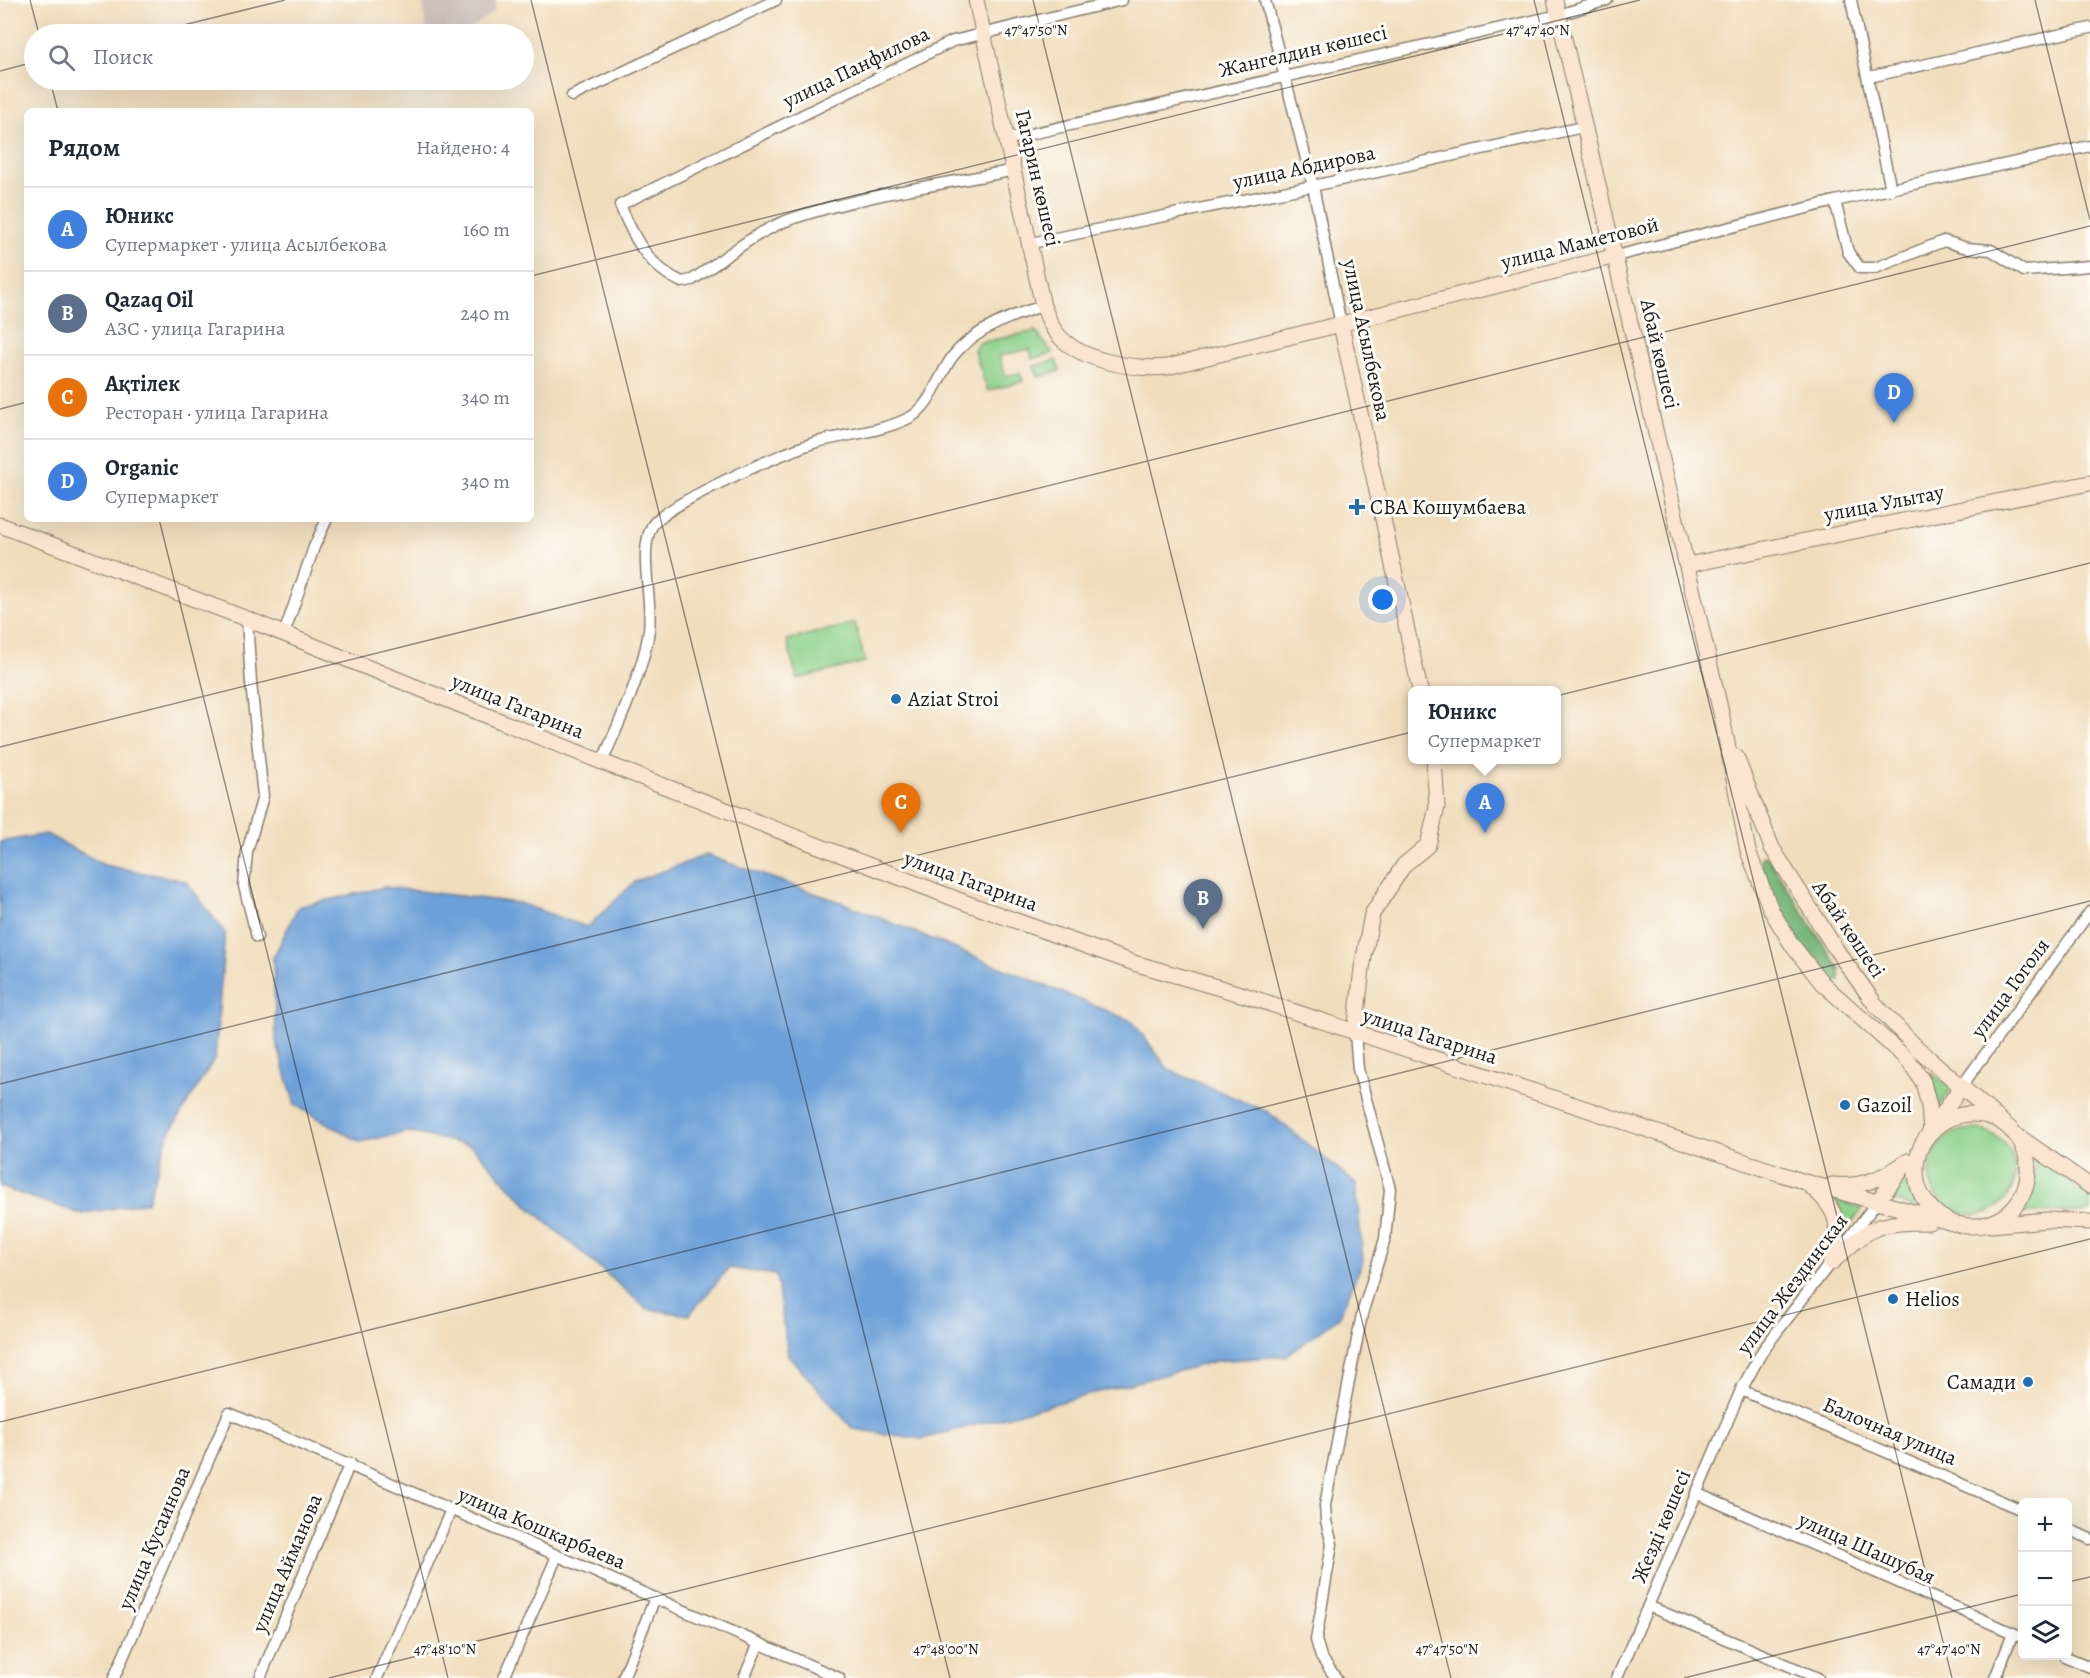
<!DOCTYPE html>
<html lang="ru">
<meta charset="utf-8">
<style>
body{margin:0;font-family:Alegreya,serif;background:#f6f6f7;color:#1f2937}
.controls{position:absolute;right:18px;bottom:18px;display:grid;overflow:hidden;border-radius:9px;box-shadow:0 6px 24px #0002}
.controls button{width:54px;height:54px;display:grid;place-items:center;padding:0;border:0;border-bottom:2px solid #e0e1e3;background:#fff;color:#1f2937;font:30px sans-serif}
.you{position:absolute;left:1383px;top:600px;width:21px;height:21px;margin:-15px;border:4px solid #fff;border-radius:50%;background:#1a73e8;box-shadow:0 0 0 9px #1a73e833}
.badge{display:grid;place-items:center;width:39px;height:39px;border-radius:50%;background:#1f6fb2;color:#fff;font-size:20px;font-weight:700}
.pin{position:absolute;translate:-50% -50px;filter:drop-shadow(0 2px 3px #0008)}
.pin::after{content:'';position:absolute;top:32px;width:21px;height:18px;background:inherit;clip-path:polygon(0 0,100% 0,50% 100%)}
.popup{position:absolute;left:1408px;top:686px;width:153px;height:78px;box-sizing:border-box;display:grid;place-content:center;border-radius:9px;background:#fff;filter:drop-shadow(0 2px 4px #0005);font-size:20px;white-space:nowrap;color:#747a83}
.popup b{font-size:22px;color:#1f2937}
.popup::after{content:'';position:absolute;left:50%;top:100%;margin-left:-12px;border:12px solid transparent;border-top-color:#fff}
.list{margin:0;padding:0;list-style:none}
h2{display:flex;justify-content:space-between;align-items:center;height:78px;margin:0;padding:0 24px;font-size:26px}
h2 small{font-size:20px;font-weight:400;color:#747a83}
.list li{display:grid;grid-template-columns:39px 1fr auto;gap:18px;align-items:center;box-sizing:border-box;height:84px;padding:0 24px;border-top:2px solid #e0e1e3}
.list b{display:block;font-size:22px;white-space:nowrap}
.list p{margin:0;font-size:20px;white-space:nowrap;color:#747a83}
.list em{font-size:20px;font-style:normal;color:#747a83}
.icon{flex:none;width:33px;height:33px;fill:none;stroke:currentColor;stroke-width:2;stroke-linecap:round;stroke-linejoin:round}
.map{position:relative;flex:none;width:2090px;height:1678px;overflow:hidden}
.search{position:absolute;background:#fff;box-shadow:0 6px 24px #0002;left:24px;top:24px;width:510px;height:66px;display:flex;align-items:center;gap:15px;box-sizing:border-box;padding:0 21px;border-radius:33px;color:#747a83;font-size:22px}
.panel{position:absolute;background:#fff;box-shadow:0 6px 24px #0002;left:24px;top:108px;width:510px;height:414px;border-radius:9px}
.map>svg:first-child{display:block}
.industrial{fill:#cec1ba}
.green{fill:#8cd089;stroke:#547652;stroke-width:1.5}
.forest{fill:#71b275;stroke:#466748;stroke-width:1.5}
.water{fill:#6da0d8;stroke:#445e7a;stroke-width:1.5}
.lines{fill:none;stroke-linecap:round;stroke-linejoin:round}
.street-casing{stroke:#867c6c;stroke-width:13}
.secondary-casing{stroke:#867c6c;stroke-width:17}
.street{stroke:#fff;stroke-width:10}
.secondary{stroke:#fce5d0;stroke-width:15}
.ticks{fill:none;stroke:#1c1c1c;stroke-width:1.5;stroke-opacity:0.45}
.poi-dot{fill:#1f6fb2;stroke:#fdfcf7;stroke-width:2}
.labels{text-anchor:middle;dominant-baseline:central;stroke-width:6;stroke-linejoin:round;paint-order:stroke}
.street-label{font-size:21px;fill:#1c1c1c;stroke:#fdfcf7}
.poi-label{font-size:21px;fill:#1c1c1c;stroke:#fdfcf7;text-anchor:start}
.ticks-label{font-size:15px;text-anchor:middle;fill:#1c1c1c;stroke:#fdfcf7;stroke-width:6;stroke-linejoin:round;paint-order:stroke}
</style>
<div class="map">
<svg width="2090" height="1678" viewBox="0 0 2090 1678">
<rect width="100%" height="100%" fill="#fdfcf7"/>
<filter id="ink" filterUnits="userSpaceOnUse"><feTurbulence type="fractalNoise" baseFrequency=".0167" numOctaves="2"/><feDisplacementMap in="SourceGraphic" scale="12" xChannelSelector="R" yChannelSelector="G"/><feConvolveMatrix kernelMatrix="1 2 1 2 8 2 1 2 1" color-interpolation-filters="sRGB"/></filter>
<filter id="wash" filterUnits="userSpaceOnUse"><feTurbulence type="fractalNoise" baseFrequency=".008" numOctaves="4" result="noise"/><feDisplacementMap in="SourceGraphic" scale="24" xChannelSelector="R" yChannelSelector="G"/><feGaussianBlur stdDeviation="1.35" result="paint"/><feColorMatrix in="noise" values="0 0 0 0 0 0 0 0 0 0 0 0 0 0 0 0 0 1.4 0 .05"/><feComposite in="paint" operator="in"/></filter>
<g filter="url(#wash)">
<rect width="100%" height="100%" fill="#f1ddbc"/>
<path class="industrial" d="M423,0H496L494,12L463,34H426Z"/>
<g class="green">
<path d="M1035,331L1053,353L1032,359L1030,349L999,356L1006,376L1020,373L1023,381L988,391L974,350L979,343Z"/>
<path d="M1056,360L1060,371L1038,377L1034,366Z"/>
<path d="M855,623L865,662L797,679L787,640Z"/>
<path d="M1931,1072L1952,1088L1939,1107Z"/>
<circle cx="1972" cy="1172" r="43"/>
<path d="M2033,1154L2090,1198V1212L2021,1213L2035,1186Z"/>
<path d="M1909,1168L1917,1199L1923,1210L1888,1199Z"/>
<path d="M1836,1200L1862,1209L1846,1231Z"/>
</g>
<path class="forest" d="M1763,856H1767L1840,970V981L1831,982C1800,947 1771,904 1760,859Z"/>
<g class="water">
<path d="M46,834L104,865L186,881L225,933L215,1058L168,1135L147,1202L81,1214L0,1187V842Z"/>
<path d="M706,855L846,904L1132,1021L1169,1070L1268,1112L1356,1184L1363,1261L1339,1317L1286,1356L1216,1361L922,1439L853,1429L788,1355L776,1275L729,1268L689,1315L647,1309L529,1207L472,1146L408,1132L360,1142L295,1105L276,1041L273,958L298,907L385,887L519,903L587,927L636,881Z"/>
</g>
</g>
<g filter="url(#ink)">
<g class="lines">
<defs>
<g id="street">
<path d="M1265,0L1313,186L1341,325"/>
<path d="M1851,0L1891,190"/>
<path d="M1869,77L2090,28"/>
<path d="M572,96L776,0"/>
<path d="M1008,139L1559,15L1607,0"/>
<path d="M1015,170C944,184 862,195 794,218C757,230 724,259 692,280L682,282C648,267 634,238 620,205L953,41L1122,0"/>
<path d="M1835,201L1848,252L1860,268H1875L1944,241L1967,248L1991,250L2024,271L2090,266"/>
<path d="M1031,243L1313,186L1583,127"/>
<path d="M1616,256L1835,201L2090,146"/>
<path d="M247,619L251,683L263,796L247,852L244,886L257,937"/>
<path d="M284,634L314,547L327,519"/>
<path d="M602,762C618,725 644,670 649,630C653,600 638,552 652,526C665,504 788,450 817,442C847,434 881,432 909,418C931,407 939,374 953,356C974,330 1012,315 1043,306"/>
<path d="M1961,1087L2090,912"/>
<path d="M1844,1245L1877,1202"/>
<path d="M1741,1390L2022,1510"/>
<path d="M1696,1493L2022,1637"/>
<path d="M2068,1529L2090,1539"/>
<path d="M1648,1606L1818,1678"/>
<path d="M2064,1656L2090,1667"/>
<path d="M114,1678L229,1413L839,1678"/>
<path d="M260,1678L350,1463"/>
<path d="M377,1678L451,1510"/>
<path d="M504,1678L557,1556"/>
<path d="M623,1678L655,1598"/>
<path d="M744,1678L759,1643"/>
<path d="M1336,1678L1321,1657L1316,1640L1332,1544L1326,1521L1325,1505L1362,1314L1385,1239L1390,1189L1358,1069L1355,1033"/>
<path d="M1617,1678L1741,1390L1763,1350L1835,1257"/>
<path d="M1995,1678L2013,1633"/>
</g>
<g id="secondary">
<path d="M976,0L1043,306C1047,314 1049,323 1055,331C1076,361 1134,370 1167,367L1616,256"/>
<path d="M1555,0L1722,717L1748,851L1771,910L1792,945L1822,983L1909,1061L1923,1082L1929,1106L1931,1132"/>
<path d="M1341,325L1420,690"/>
<path d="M0,525L247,619L602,762L966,903L1134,963L1244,995L1805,1182L1953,1223"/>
<path d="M1687,565L2090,483"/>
<path d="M1736,757L1772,848L1835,948L1875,1004L1916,1047L2002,1122"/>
<path d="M1355,1033L1362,968L1372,914L1404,865L1428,845L1437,807L1434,760"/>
<circle cx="1972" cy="1170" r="56"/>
<path d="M1936,1124L1961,1087"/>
<path d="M2019,1137L2090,1186"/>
<path d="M1832,1185C1863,1188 1883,1178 1908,1161"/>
<path d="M1810,1186C1839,1210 1842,1226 1831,1262"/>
<path d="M1877,1202L1902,1169"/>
<path d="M1991,1225L2047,1220L2090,1222"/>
<path d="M1831,1263C1871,1227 1874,1222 1929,1222"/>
</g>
</defs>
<use href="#street" class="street-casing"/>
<use href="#secondary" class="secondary-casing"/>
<use href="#street" class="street"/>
<use href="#secondary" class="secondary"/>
</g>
</g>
<path class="ticks" d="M30,0L39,34M531,0L950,1678M1033,0L1451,1678M1534,0L1952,1678M2035,0L2090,220M147,34L285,0M0,71L34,62M50,80L58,111M531,276L1640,0M0,409L27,402M159,519L448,1678M0,747L2090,226M0,1084L2090,563M0,1422L2090,901M2068,1582L2090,1577M329,1678L2090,1239M1684,1678L2022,1594"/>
<g class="poi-dot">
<path d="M1354 498h6v6h6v6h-6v6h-6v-6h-6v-6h6z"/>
<circle cx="896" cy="699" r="6"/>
<circle cx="1845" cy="1105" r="6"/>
<circle cx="1893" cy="1299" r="6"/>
<circle cx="2028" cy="1382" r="6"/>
</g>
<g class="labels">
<g class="street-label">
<text transform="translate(1303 51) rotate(-13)">Жангелдин көшесі</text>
<text transform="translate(856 67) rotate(-26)">улица Панфилова</text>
<text transform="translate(1304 167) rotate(-12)">улица Абдирова</text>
<text transform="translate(1038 178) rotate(77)">Гагарин көшесі</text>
<text transform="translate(1580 243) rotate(-14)">улица Маметовой</text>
<text transform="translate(1367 340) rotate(78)">улица Асылбекова</text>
<text transform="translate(1660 354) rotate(77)">Абай көшесі</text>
<text transform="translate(1884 503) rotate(-11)">улица Улытау</text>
<text transform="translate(518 706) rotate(22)">улица Гагарина</text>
<text transform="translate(971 881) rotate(20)">улица Гагарина</text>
<text transform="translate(1849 929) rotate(56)">Абай көшесі</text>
<text transform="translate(2010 988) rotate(-54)">улица Гоголя</text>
<text transform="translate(1430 1036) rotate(18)">улица Гагарина</text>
<text transform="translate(1792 1284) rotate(-53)">улица Жездинская</text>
<text transform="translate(1890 1431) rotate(23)">Балочная улица</text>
<text transform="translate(1661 1526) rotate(-67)">Жезді көшесі</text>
<text transform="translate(542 1528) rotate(23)">улица Кошкарбаева</text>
<text transform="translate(154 1538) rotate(-67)">улица Кусаинова</text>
<text transform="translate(1867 1548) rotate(24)">улица Шашубая</text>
<text transform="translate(287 1563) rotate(-67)">улица Айманова</text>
</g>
<g class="poi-label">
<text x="1370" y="507">СВА Кошумбаева</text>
<text x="908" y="699">Aziat Stroi</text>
<text x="1857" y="1105">Gazoil</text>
<text x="1905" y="1299">Helios</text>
<text x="2016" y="1382" text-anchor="end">Самади</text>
</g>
</g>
<g class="ticks-label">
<text x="1036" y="35">47°47'50"N</text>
<text x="1538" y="35">47°47'40"N</text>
<text x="445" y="1654">47°48'10"N</text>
<text x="946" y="1654">47°48'00"N</text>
<text x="1447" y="1654">47°47'50"N</text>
<text x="1949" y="1654">47°47'40"N</text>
</g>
</svg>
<div class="controls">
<button>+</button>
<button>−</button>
<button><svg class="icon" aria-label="layers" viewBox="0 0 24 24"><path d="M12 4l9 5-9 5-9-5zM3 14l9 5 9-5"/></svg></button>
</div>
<div class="you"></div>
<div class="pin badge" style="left:1485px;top:833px;background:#3f7fe0">A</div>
<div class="popup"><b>Юникс</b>Супермаркет</div>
<div class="pin badge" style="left:1203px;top:929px;background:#5c6f8a">B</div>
<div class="pin badge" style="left:901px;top:833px;background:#e8710a">C</div>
<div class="pin badge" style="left:1894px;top:423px;background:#3f7fe0">D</div>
<div class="search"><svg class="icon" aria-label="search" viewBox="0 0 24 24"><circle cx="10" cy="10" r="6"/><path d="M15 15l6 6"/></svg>Поиск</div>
<section class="panel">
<h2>Рядом<small>Найдено: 4</small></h2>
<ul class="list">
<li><span class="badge" style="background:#3f7fe0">A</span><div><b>Юникс</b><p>Супермаркет · улица Асылбекова</p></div><em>160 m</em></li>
<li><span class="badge" style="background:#5c6f8a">B</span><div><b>Qazaq Oil</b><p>АЗС · улица Гагарина</p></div><em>240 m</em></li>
<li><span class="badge" style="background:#e8710a">C</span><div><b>Ақтілек</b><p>Ресторан · улица Гагарина</p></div><em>340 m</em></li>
<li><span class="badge" style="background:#3f7fe0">D</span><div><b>Organic</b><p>Супермаркет</p></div><em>340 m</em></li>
</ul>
</section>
</div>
